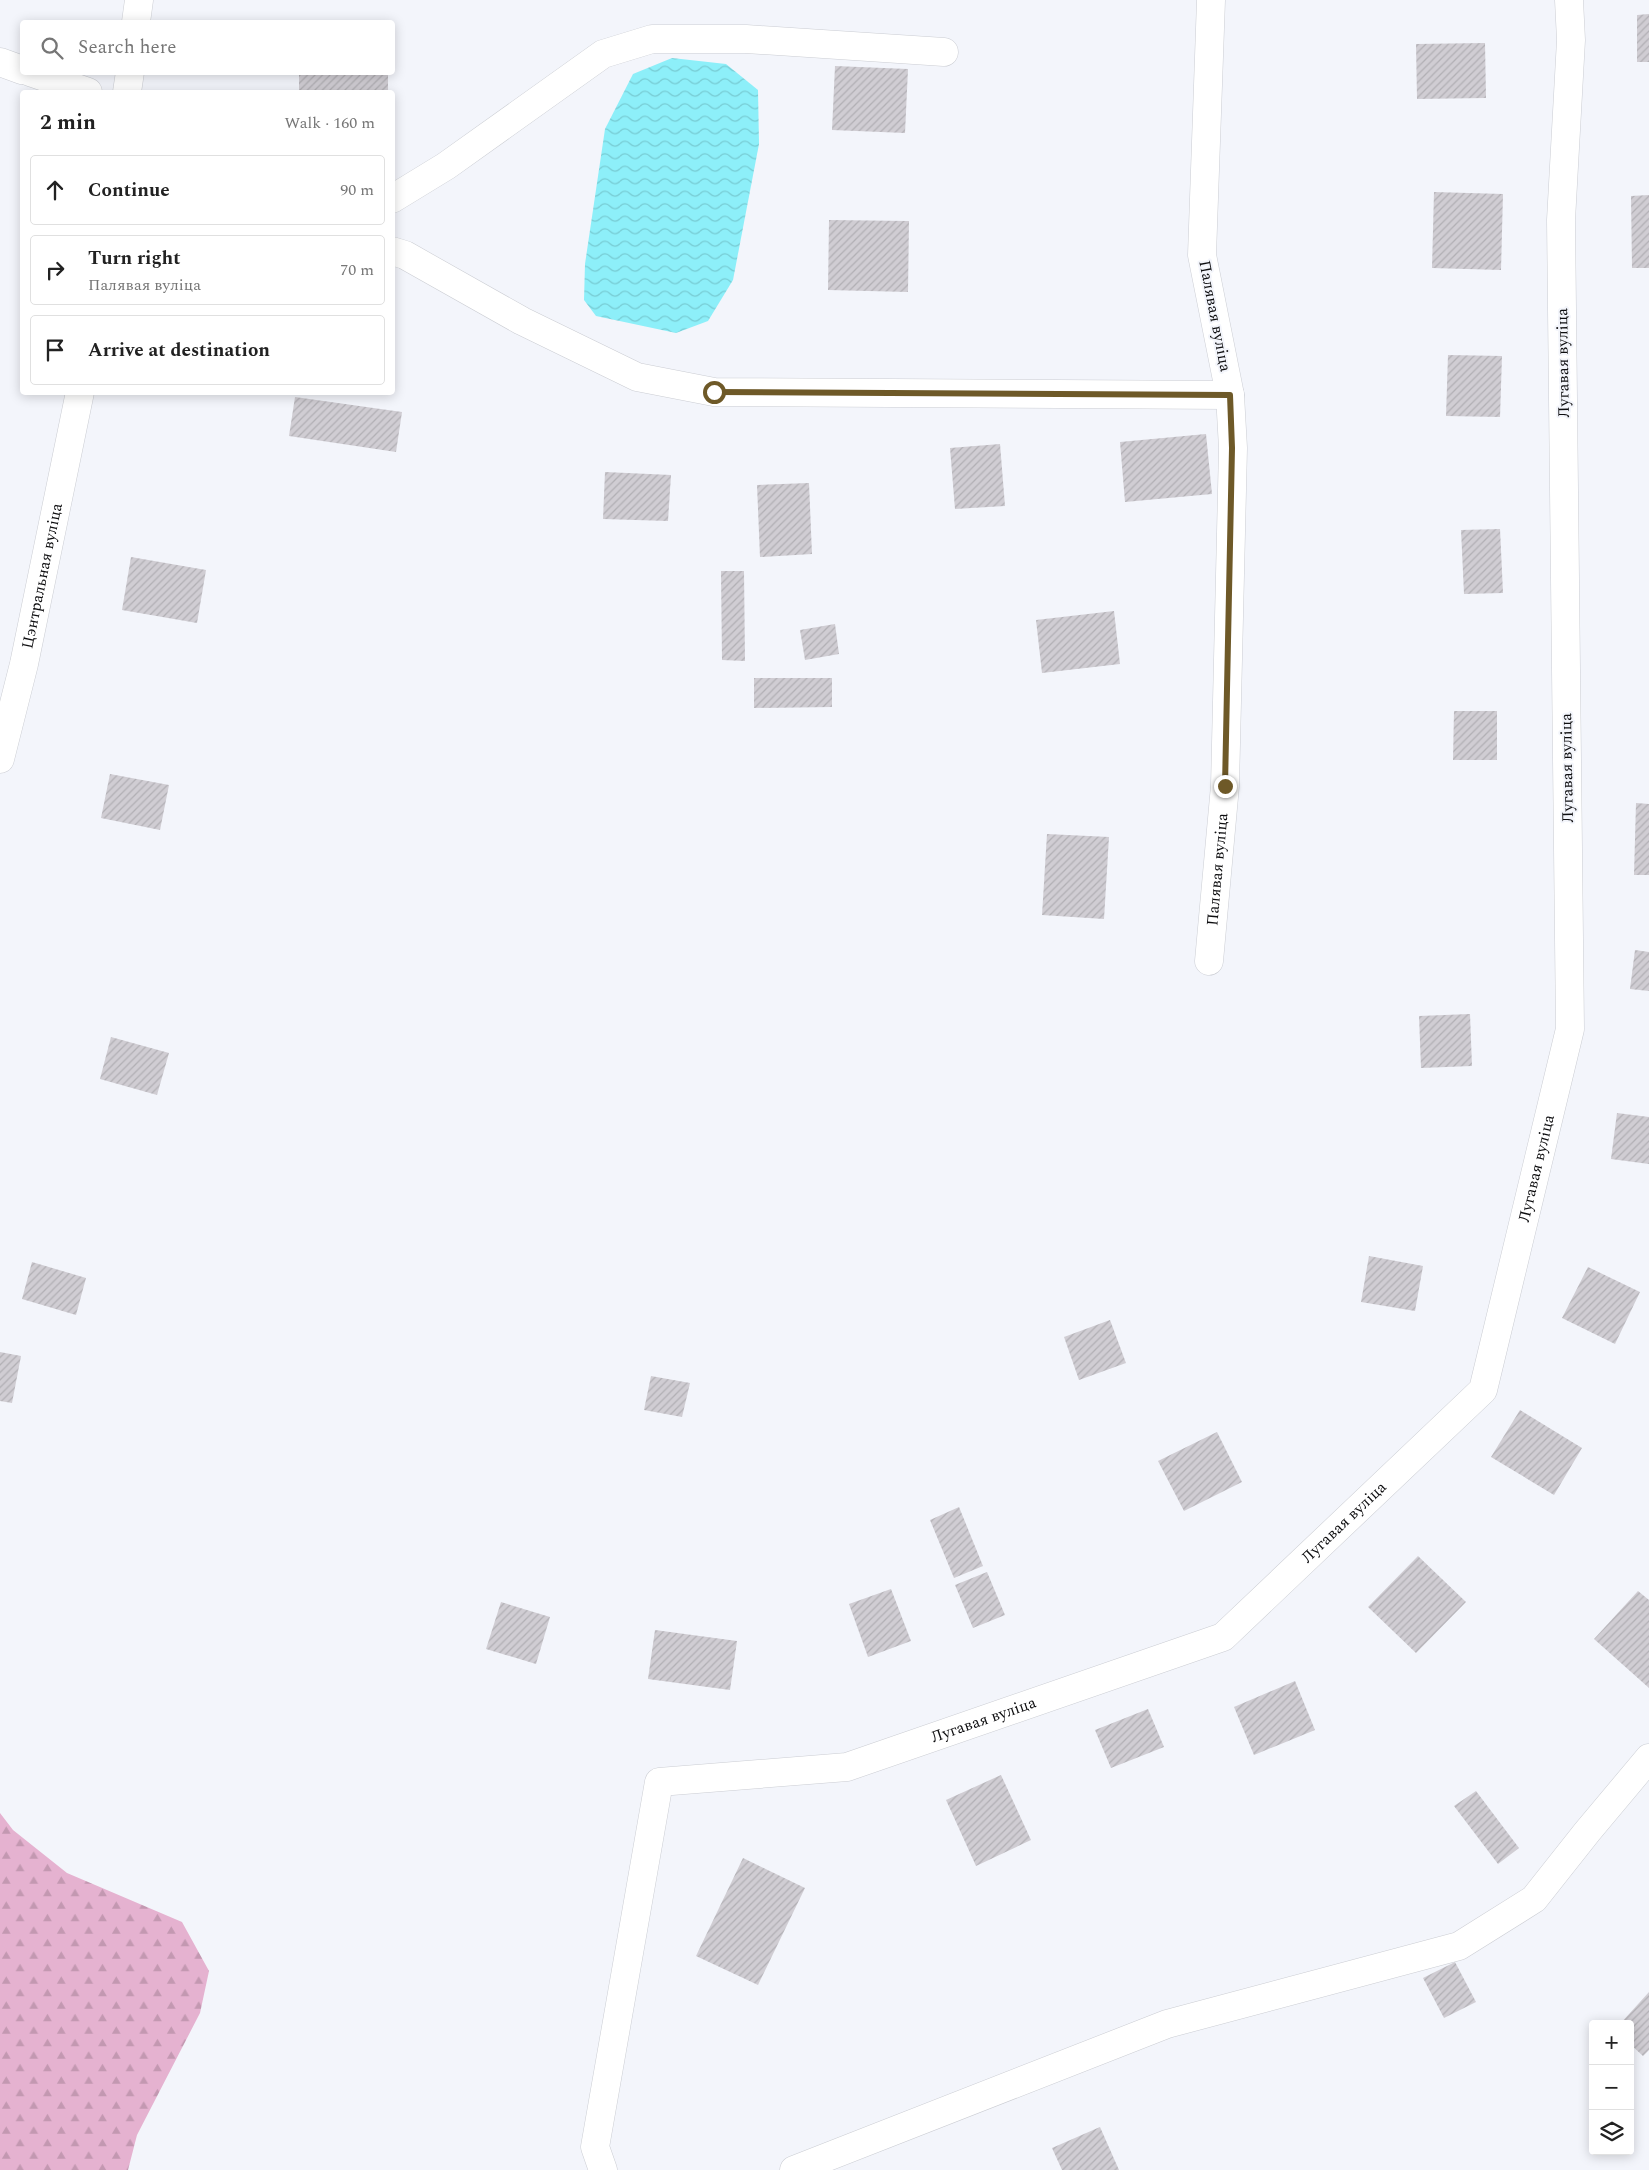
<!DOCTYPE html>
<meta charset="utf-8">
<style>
body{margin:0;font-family:Spectral,serif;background:#f2f2f2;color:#222}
.controls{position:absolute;right:15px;bottom:15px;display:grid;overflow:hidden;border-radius:5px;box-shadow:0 2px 12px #0003}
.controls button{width:45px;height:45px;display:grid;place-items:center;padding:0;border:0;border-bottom:1px solid #e0e0e0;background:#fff;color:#222;font:25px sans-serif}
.stop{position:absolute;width:15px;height:15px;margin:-11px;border:4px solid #6e5928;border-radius:50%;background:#fff}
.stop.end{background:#6e5928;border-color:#fff;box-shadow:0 1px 5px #0008}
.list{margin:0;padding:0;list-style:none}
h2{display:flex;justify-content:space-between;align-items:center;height:65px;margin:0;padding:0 20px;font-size:21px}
h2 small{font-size:16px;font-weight:400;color:#767676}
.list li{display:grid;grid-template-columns:32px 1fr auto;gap:15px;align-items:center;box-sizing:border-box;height:70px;margin:0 10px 10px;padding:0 10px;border:1px solid #e0e0e0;border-radius:5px}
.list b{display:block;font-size:19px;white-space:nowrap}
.list p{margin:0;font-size:16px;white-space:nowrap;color:#767676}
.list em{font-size:16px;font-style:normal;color:#767676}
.icon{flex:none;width:28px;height:28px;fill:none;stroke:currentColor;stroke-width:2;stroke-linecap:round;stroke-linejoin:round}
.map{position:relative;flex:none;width:1649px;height:2170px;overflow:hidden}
.search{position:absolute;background:#fff;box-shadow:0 2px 12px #0003;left:20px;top:20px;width:375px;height:55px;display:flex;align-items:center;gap:12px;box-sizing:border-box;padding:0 18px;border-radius:5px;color:#767676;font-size:19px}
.panel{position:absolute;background:#fff;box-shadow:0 2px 12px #0003;left:20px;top:90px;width:375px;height:305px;border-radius:5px}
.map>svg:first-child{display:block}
.forest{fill:url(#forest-firs)}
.water{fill:url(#water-waves)}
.building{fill:url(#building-hatch)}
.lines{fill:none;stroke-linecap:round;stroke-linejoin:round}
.minor-casing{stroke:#cbcdd3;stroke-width:29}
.minor{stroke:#fff;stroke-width:28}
.route{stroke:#6e5928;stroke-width:6}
.labels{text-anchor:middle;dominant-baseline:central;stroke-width:4;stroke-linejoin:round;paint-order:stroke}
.street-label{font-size:16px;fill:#0d0d0f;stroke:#f3f5fb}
</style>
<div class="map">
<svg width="1649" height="2170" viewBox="0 0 1649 2170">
<defs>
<pattern id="forest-firs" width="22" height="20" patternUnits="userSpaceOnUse" patternTransform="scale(1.25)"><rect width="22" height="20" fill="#e5b2d0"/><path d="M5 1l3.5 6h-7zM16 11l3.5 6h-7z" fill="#c398b1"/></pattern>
<pattern id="water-waves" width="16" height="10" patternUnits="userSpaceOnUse" patternTransform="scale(1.25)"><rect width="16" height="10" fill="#8deff9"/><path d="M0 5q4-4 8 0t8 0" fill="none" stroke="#78ccd4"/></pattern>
<pattern id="building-hatch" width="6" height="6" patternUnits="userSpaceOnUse" patternTransform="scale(1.25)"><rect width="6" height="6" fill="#d0cdd3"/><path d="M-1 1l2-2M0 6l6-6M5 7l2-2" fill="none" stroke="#b1afb4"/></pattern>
</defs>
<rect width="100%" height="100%" fill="#f3f5fb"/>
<path class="forest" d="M0,1813L13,1830L67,1873L182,1922L209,1971L200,2013L137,2135L128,2170H0Z"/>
<path class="water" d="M672,58L726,64L758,90L759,144L733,280L708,321L676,333L596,316L584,300L585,264L605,129L633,74Z"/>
<g class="building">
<path d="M1649,14V62H1637V15Z"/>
<path d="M1485,43L1486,98L1417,99L1416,44Z"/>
<path d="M835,66L908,69L905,133L832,130Z"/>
<rect x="299" y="72" width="89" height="20"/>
<path d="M1434,192L1503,194L1501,270L1432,268Z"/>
<path d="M1649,195V268H1632L1631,196Z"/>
<path d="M829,220L909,221L908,292L828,290Z"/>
<path d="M1448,355L1502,356L1500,417L1446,416Z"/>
<path d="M295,397L402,412L396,452L289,436Z"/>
<path d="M1206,434L1212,494L1125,502L1120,442Z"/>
<path d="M1000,444L1005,506L955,509L950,448Z"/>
<path d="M605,472L671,475L668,521L603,519Z"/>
<path d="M809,483L812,554L760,557L757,485Z"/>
<path d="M1500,529L1503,593L1464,594L1461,530Z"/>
<path d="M131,557L206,570L197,623L122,610Z"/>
<path d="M721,571H744L745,661L722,660Z"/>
<path d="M1114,611L1120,664L1042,673L1036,620Z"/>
<path d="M835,624L839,654L805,660L800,630Z"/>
<path d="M754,678H832V707L754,708Z"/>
<path d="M1454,711H1497V760H1453Z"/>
<path d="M110,774L169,785L160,830L101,818Z"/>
<path d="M1636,803L1649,804V875H1634Z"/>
<path d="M1047,834L1109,837L1104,919L1042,915Z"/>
<path d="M1635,950L1649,952V991L1630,989Z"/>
<path d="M1470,1014L1472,1066L1421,1068L1419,1016Z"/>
<path d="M111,1037L169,1053L157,1095L100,1079Z"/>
<path d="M1617,1113L1649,1117V1164L1611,1159Z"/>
<path d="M1369,1256L1423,1266L1415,1311L1361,1302Z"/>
<path d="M32,1262L86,1278L76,1315L22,1299Z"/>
<path d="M1588,1267L1640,1292L1615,1344L1562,1318Z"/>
<path d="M1110,1320L1126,1363L1079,1380L1064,1337Z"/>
<path d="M0,1352L21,1356L12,1403L0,1401Z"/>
<path d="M651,1376L690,1383L682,1417L644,1410Z"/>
<path d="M1520,1410L1582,1448L1554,1495L1491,1457Z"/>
<path d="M1217,1432L1242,1482L1184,1511L1158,1461Z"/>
<path d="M959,1507L983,1566L954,1578L930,1520Z"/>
<path d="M1418,1556L1466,1602L1416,1653L1368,1607Z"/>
<path d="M987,1572L1005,1615L973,1628L955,1585Z"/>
<path d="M891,1589L911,1641L868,1657L849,1604Z"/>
<path d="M1638,1591L1649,1600V1688L1594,1639Z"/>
<path d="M501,1602L550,1617L536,1664L486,1649Z"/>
<path d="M655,1630L737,1641L730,1690L648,1679Z"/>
<path d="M1295,1681L1315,1730L1254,1755L1234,1707Z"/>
<path d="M1148,1709L1164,1747L1111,1768L1095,1730Z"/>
<path d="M1001,1775L1031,1840L976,1866L946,1800Z"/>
<path d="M1476,1791L1519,1848L1498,1864L1454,1806Z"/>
<path d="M743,1858L805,1888L758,1985L696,1956Z"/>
<path d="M1455,1962L1476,2002L1444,2018L1423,1978Z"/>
<path d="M1649,1992V2050L1643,2056L1630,2044V2024H1620Z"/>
<path d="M1100,2127L1119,2170H1062L1052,2148Z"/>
</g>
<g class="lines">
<defs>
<g id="minor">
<path d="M136,22L139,0"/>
<path d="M0,62L22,70"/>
<path d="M30,72L88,92"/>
<path d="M127,92L130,72"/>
<path d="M392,199L446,166L603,54L652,39H746L944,52"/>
<path d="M392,251L405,255L522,321L637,377L714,392L1230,395"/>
<path id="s1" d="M0,759L24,664L80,392"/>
<path id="s2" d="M1209,961L1225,786L1233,448L1230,395L1202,255L1211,0"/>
<path id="s3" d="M603,2170L595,2147L659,1782L847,1767L1223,1637L1483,1390L1570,1029L1561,220L1571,40L1569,0"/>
<path d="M794,2170L1167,2024L1459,1946L1534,1899L1587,1832L1649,1758"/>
</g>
</defs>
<use href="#minor" class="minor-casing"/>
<use href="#minor" class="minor"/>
</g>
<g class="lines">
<path class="route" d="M714,392L1230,395L1232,448L1225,786"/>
</g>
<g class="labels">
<g class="street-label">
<text transform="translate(1215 316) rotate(79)">Палявая вуліца</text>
<text transform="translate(1563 363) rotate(-91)">Лугавая вуліца</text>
<text stroke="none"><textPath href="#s1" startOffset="188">Цэнтральная вуліца</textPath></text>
<text transform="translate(1567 768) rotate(-91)">Лугавая вуліца</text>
<text stroke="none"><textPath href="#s2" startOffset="92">Палявая вуліца</textPath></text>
<text stroke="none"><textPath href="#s3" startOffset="1568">Лугавая вуліца</textPath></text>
<text stroke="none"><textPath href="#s3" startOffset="1148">Лугавая вуліца</textPath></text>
<text stroke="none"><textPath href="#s3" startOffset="728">Лугавая вуліца</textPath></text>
</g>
</g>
</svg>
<div class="controls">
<button>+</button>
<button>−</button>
<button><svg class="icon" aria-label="layers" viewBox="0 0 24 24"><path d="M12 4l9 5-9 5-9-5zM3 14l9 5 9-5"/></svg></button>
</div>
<div class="stop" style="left:714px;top:392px"></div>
<div class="stop end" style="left:1225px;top:786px"></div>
<div class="search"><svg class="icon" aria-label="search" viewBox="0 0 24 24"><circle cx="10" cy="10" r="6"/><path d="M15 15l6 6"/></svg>Search here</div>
<section class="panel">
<h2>2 min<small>Walk · 160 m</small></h2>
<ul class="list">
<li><svg class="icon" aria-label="ahead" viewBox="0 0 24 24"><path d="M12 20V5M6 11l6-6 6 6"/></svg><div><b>Continue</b></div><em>90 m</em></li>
<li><svg class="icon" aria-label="right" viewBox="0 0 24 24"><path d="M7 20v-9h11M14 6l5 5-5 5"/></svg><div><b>Turn right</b><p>Палявая вуліца</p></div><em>70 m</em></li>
<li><svg class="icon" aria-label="arrive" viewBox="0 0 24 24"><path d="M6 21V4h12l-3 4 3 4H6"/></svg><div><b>Arrive at destination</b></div></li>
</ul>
</section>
</div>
